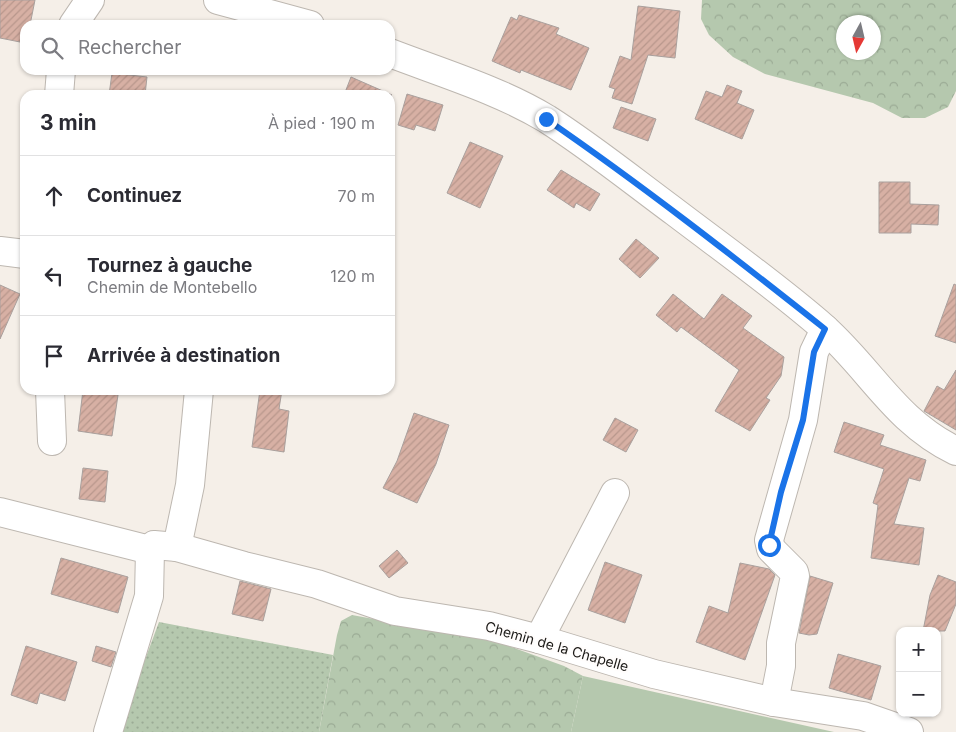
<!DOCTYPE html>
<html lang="fr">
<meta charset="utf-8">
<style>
body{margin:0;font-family:Inter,sans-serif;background:#f2f2f3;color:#2b2b33}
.controls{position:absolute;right:15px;bottom:15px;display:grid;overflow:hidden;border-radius:10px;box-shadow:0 1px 4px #0004}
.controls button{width:45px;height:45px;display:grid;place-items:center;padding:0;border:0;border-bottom:1px solid #e1e1e2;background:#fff;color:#2b2b33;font:25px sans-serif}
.compass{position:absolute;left:836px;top:15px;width:45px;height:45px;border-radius:50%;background:#fff;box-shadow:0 1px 4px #0004;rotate:188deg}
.stop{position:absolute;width:15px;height:15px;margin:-11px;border:4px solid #1a73e8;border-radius:50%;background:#fff}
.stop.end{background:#1a73e8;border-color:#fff;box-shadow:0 1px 5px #0008}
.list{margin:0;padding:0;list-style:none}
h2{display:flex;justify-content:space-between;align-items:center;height:65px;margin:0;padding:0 20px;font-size:21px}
h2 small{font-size:16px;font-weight:400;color:#7c7c81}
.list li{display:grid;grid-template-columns:32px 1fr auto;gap:15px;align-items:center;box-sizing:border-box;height:80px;padding:0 20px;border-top:1px solid #e1e1e2}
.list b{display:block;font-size:19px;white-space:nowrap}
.list p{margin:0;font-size:16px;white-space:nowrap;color:#7c7c81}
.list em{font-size:16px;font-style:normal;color:#7c7c81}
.icon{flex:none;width:28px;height:28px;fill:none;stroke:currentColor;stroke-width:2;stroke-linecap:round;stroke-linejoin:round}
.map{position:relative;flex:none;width:956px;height:732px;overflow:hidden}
.search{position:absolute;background:#fff;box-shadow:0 1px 4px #0004;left:20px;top:20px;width:375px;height:55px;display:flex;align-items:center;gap:12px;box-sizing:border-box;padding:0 18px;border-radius:15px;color:#7c7c81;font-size:19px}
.panel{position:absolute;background:#fff;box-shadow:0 1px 4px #0004;left:20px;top:90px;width:375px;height:305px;border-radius:15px}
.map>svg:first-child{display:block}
.grass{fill:url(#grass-dots)}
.forest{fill:url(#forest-crowns);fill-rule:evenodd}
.green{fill:#b5c8ae}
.building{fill:url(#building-hatch);stroke:#a9a09d}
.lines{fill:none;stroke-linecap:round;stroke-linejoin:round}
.minor-casing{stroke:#bdb7b0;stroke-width:30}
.minor{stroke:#fff;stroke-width:28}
.route{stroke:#1a73e8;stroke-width:6}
.labels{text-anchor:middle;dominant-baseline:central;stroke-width:4.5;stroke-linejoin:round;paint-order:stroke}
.street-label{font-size:14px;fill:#1d1b18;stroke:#fffdfc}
</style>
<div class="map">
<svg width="956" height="732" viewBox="0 0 956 732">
<defs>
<pattern id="grass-dots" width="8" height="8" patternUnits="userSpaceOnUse" patternTransform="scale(1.25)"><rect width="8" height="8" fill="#b5c8ae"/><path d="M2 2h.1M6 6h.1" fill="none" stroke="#9bab95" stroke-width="1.8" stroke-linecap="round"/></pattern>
<pattern id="forest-crowns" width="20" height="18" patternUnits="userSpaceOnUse" patternTransform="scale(1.25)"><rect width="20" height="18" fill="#b5c8ae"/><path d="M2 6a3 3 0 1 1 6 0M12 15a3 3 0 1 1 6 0" fill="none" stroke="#9bab95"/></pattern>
<pattern id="building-hatch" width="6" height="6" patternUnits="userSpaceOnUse" patternTransform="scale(1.25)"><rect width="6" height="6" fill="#d7b0a4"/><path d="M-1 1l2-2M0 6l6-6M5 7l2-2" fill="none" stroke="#b8978c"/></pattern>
</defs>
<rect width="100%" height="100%" fill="#f5efe8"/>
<path class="grass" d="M159,622L333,655L319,732H118Z"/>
<g class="forest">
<path d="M702,0H956V91L948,107L925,118H902L873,103L765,74L733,57L709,35L701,19ZM844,22H874V52H844Z"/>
<path d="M352,615L498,642L564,666L583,676L571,732H319L337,635L341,621Z"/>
</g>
<path class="green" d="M583,676L834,732H571Z"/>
<g class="building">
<path d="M0,0H35L30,25H25V43L0,38Z"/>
<path d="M638,6L680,11L675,58L648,55L632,104L612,98L615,89L609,87L620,56L631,60Z"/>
<path d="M519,15L559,28L556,34L589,48L571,90L521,70L520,73L492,61L511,17L517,20Z"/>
<path d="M112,73L147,77L145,95H109Z"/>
<path d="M351,77L392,95H344Z"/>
<path d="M727,85L742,91L737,103L754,110L742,139L695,119L706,91L722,97Z"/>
<path d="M407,94L443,105L435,131L416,125L414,130L398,125Z"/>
<path d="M621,107L656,119L648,141L613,128Z"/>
<path d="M470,142L503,156L480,208L447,193Z"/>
<path d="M561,170L600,194L590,211L576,203L574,208L547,190Z"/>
<path d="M879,182H910V204L939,205L938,225L911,224V233H879Z"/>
<path d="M636,239L659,258L640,278L619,259Z"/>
<path d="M954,284L956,285V343L935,336Z"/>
<path d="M0,285L20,294L0,339Z"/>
<path d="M673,294L704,319L722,294L752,316L743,328L784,357L781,376L766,398L770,400L750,431L715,411L739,370L681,327L677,332L656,315Z"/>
<path d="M956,370V430L924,411L937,386L944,390Z"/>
<path d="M83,390L118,395L112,436L78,431Z"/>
<path d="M260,390H282L279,409L289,411L284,452L252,447Z"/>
<path d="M414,413L449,425L436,464L417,503L383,488L397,461Z"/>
<path d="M615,418L638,430L626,452L603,440Z"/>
<path d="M844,422L884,435L880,445L926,460L920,481L909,478L894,524L924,528L919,565L871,558L878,505L873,503L884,469L834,452Z"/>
<path d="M83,468L108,471L105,502L79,499Z"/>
<path d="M397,550L408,563L389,578L379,566Z"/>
<path d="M61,558L128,577L118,613L51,594Z"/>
<path d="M605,562L642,575L625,623L588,610Z"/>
<path d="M740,563L769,569L775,575L745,660L696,642L709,606L728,613Z"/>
<path d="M938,575L956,582V604L945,631H923L930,595Z"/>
<path d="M810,576L833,583L817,634L809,635L799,633Z"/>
<path d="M240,581L271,589L263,621L232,614Z"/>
<path d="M26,646L77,662L65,701L40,693L37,704L11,695Z"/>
<path d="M96,646L116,652L111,667L92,661Z"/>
<path d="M838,654L881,666L871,700L829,688Z"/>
</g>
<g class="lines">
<defs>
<g id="minor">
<path d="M218,0L310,25"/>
<path d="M73,25L90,0"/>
<path d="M390,53C442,73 499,90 547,119C591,147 633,181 675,212C725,250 777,287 824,328C872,371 895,421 956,451"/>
<path d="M59,95L61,70"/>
<path d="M0,251L25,254"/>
<path d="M50,390L52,441"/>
<path d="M0,512L150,550"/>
<path d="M177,547L190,485L199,390"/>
<path d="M150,550L154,545L177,547L244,566L317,584L395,611L489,626L539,639L654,674L774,702L863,716L909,732"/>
<path d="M539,639L615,493"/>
<path d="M774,702L781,666V643L795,576L794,572L771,549L769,540L803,420L814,352L825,329"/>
<path d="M108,732L149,596L150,550"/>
</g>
</defs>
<use href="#minor" class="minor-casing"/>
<use href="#minor" class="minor"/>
</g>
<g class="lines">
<path class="route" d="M546,119C642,185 734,257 825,329L814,352L803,420L781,492L769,545"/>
</g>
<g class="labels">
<g class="street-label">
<text transform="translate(557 646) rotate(16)">Chemin de la Chapelle</text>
</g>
</g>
</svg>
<div class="controls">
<button>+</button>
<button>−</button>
</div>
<svg class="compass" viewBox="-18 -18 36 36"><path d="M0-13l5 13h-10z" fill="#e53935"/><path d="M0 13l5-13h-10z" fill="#7c7c81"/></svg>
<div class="stop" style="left:769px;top:545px"></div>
<div class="stop end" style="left:546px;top:119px"></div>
<div class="search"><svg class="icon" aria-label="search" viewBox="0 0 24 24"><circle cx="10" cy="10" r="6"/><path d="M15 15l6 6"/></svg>Rechercher</div>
<section class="panel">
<h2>3 min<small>À pied · 190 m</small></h2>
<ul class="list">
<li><svg class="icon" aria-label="ahead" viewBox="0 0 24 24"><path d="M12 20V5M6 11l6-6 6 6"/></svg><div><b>Continuez</b></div><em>70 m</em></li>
<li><svg class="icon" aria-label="left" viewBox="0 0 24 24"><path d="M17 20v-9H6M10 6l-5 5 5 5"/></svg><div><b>Tournez à gauche</b><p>Chemin de Montebello</p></div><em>120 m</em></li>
<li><svg class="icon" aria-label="arrive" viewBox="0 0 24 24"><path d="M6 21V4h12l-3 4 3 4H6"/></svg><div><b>Arrivée à destination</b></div></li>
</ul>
</section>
</div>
